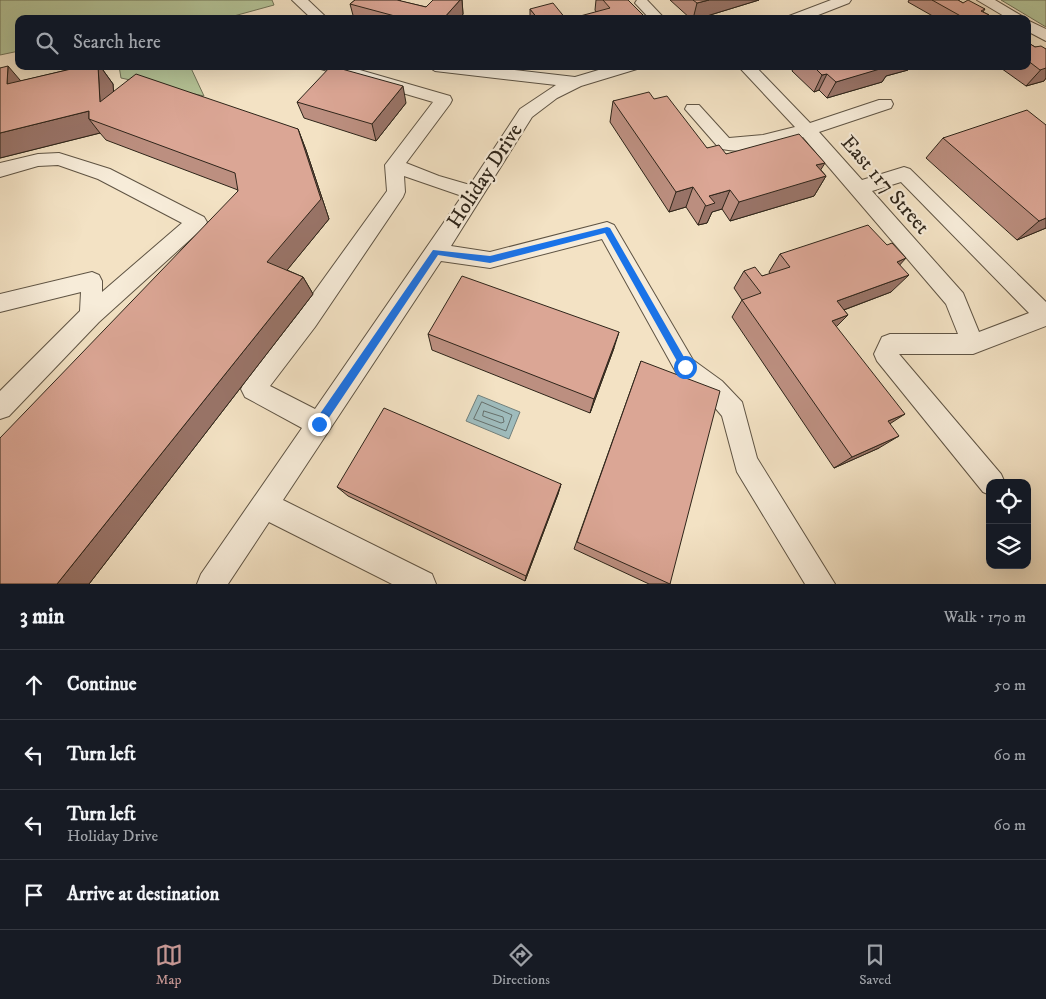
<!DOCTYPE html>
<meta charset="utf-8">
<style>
body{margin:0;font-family:"IM FELL DW Pica",serif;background:#242831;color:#f1f3f6}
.controls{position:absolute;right:15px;bottom:15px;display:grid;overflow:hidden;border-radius:10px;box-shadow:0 5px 20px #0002}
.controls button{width:45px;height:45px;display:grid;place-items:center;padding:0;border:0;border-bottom:1px solid #363941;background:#171b24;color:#f1f3f6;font:25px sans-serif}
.stop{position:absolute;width:15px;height:15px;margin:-11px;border:4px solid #1a73e8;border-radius:50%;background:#fff}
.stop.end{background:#1a73e8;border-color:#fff;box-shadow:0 1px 5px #0008}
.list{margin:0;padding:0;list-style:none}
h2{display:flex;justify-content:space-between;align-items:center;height:65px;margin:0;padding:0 20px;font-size:21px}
h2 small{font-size:16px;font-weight:400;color:#9ea1a6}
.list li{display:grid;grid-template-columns:32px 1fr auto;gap:15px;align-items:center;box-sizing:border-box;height:70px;padding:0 20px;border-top:1px solid #363941}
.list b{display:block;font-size:19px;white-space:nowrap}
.list p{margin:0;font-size:16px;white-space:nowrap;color:#9ea1a6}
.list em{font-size:16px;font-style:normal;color:#9ea1a6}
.icon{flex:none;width:28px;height:28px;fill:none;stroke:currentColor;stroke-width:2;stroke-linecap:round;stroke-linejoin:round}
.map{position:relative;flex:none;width:1046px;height:584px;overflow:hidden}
.search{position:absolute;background:#171b24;box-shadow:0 5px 20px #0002;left:15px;right:15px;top:15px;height:55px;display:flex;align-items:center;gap:12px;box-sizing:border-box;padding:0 18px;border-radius:10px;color:#9ea1a6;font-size:19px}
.sheet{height:345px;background:#171b24}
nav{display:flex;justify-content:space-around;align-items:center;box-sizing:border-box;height:70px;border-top:1px solid #363941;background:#171b24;font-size:14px;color:#9ea1a6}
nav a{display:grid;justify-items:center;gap:2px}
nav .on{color:#c59692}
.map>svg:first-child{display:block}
.green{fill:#b5c498;stroke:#727459}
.water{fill:#9fbcbd;stroke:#72807c}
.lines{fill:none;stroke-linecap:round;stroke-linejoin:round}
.shore{stroke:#66706c;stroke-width:1}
.minor-casing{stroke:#5f5444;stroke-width:2}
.minor{fill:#f7ecd9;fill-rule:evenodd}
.wall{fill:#bc8f80;stroke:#2e251a}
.shaded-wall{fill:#997468;stroke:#2e251a}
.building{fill:#dba695;stroke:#2e251a}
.route{fill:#1a73e8}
.labels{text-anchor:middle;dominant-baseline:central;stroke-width:4.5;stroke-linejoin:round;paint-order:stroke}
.street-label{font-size:21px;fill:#2e251a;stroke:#f7ecd9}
</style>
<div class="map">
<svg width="1046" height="584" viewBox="0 0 1046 584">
<rect width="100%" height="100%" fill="#f3e2c4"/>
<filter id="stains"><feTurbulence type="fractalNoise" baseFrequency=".004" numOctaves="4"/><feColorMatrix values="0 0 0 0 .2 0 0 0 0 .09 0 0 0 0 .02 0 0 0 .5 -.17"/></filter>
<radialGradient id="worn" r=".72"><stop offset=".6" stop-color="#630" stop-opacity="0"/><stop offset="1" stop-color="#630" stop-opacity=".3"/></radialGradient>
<g class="green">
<path d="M0,0H272L274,5L223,19H19V51L0,55Z"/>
<path d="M1001,0H1046V27Z"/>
<path d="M119,66H190L204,96L121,78Z"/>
</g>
<path class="water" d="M478,395L520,412L509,439L466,421Z"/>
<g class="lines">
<g class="shore">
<path d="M482,402L512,415L506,431L474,419Z"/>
<path d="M484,411L503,417L504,422L501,423L483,416Z"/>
</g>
<defs>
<g id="minor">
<path d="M292,0H308L328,19H312Z"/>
<path d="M637,0H647L665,19H650L635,3Z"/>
<path d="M831,0H851L849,3L808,19H787L789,16Z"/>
<path d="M977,0H995L1027,19H1009Z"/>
<path d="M1027,20L1046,29V41L1027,31Z"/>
<path d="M319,66H346L450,96L452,100L450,104L406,163L439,176L470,185L520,109L556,85L435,71L427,66H481L575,77L612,66H639L637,69L581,86L557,98L532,117L451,246L490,252L607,222L614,225L693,360L722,381L742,402L757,458L835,584H805L737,472L722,416L706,397L677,374L602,239L490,268L441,261L283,500L432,574L436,584H392L269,522L228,584H197L201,574L302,428L245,397L241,389L245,381L299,313L387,191L385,165L433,102L321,69ZM404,176L462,196L315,409L270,386L315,327L403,197L405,192Z"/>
<path d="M738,66H755L810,123L879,100H891L893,104L891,108L819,132L862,180L904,167L910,169L1046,302V326L973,354H899L1001,474L1005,483H990V495L983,492L877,361L874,354L882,337L890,334H958L946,304L803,137C778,144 745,156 719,148L685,109L687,105H699L729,138L763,135L795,127ZM901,182L1029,313L979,332L963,293L872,191Z"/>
<path d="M59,153L110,169L204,217L207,222L204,227L99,322L9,416L0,419V391L80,311L81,292L0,312V294L92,272L99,275L102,281V292L182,223L98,179L58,165L38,166L0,177V163L38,154Z"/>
</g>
</defs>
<use href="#minor" class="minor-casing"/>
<use href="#minor" class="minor"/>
</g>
<g class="wall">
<path d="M355,0H401L400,1L426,7L433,0H462L463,14L460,19H354L350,4Z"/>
<path d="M596,0H628L643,19L596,12L595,10Z"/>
<path d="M670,0H759L697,19H691Z"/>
<path d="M909,0H958L963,3L985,9L983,12L989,15L987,19H938L908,2Z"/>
<path d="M530,9L538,19H530Z"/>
<path d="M1027,42L1035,47L1046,49V78L1044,81L1026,86L998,66H1027Z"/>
<path d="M84,66H100L113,84V92L298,129L306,150L329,219L287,270L303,277L313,294L89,584H0L238,191V190L106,140L100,133L0,158V68L21,81Z"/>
<path d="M794,66H910L908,70L886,76L882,82L827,98L819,90L814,92L792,71Z"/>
<path d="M654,99L707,148L726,154L821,170L826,176L814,196L730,221L722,209L712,212L707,223L698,225L686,207L669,212L610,122L613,101Z"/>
<path d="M297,102L406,103L376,141L304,118Z"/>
<path d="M1046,125V228L1017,240L926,158L943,138Z"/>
<path d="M780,254L900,265L891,292L844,310L848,315L836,327L890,424L879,448L834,468L732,317L742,300L734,288L744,271L762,276L770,274L769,272Z"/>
<path d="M428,334L614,348L590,413L432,350Z"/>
<path d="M641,361L670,584H649L574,549Z"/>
<path d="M561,484L558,494L525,581L348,496L337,487Z"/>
</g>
<g class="shaded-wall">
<path d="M460,0H462L463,14L460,19H443Z"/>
<path d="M709,0H759L697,19H693L697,3Z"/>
<path d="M644,16L643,19H634Z"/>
<path d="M1046,64V78L1044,81L1026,86Z"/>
<path d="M8,66L26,87L7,84Z"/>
<path d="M98,66H100L113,84L116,123L100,102Z"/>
<path d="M885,66H910L908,70L886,76L882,82L827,98L836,82Z"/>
<path d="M827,74L819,90L814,92L822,75Z"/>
<path d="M403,86L406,103L376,141L372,124Z"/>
<path d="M89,111V119L100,133L0,158V133Z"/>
<path d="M298,129L306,150L329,219L279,280L267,262Z"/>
<path d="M825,163L815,179L826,176L814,196L730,221L739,202L816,165Z"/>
<path d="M693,187L686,207L669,212L676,192Z"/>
<path d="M730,190L722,209L712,212L707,223L698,225L709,196Z"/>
<path d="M1046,218V228L1017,240L1039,221Z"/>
<path d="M906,258L889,277L897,262Z"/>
<path d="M909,275L891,292L822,318L837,301Z"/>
<path d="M303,277L313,294L89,584H57Z"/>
<path d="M848,315L832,331V321Z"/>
<path d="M619,332L614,348L590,413L594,399Z"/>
<path d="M905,414L885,427L888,421Z"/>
<path d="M899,436L879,448L834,468L852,457Z"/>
<path d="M561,484L558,494L525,581L526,576Z"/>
</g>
<g class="building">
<path d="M355,0H397L426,7L433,0H460L443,19H406L350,4Z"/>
<path d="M603,0H628L644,16L634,19H569L610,8Z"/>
<path d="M693,0H709L697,3Z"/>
<path d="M932,0H958L963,3L968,0L985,9L981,11L989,15L983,19H966Z"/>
<path d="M553,3L566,19H538L530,9Z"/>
<path d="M1027,42L1035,47L1041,46L1046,49V68L1040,70L1027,60Z"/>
<path d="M8,66L7,84L84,66H98L100,102L136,74L298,129L321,199L267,262L303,277L57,584H0V438L238,191L235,173L89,119V111L0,133V68Z"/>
<path d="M331,66L403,86L372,124L297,102Z"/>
<path d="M813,66H890L836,82L827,74L822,75Z"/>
<path d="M649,92L654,99L667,96L707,148L719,145L726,154L799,134L825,163L816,165L826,176L739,202L730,190L709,196L715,203L706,206L693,187L676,192L613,101Z"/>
<path d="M1027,110L1046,125V218L1039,221L943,138Z"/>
<path d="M868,225L887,245L892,243L906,258L897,262L909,275L837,301L848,315L832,321L905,414L888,421L899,436L852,457L742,300L761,293L744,271L755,267L762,276L790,267L780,254Z"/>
<path d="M462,276L619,332L594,399L428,334Z"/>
<path d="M641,361L720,391L670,584L577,542Z"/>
<path d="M384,408L561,484L526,576L337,487Z"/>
</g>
<path class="route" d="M607,227L610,228L688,364V370H682L605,233L490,263L438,255L322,428H315V421L433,250L490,256Z"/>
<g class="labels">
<g class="street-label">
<text transform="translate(485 176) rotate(-57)">Holiday Drive</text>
<text transform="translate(885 185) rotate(49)">East 117 Street</text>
</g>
</g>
<rect width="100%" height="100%" filter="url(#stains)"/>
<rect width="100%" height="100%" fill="url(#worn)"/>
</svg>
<div class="controls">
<button><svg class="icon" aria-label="locate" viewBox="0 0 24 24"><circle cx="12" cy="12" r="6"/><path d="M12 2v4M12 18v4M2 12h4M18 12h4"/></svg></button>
<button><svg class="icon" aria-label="layers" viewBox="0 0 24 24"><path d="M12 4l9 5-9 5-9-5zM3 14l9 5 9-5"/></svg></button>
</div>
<div class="stop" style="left:685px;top:367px"></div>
<div class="stop end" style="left:319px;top:424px"></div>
<div class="search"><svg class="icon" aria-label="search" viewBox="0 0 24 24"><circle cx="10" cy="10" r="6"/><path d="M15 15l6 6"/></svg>Search here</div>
</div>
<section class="sheet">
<h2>3 min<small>Walk · 170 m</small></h2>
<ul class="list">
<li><svg class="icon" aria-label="ahead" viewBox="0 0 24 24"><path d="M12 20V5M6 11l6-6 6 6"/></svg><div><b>Continue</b></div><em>50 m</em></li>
<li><svg class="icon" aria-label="left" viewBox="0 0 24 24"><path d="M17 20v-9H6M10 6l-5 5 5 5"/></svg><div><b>Turn left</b></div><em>60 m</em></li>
<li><svg class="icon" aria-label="left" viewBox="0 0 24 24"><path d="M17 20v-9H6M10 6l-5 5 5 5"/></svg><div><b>Turn left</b><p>Holiday Drive</p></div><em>60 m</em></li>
<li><svg class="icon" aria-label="arrive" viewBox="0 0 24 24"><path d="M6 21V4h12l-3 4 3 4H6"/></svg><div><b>Arrive at destination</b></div></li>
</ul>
</section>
<nav>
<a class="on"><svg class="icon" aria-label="map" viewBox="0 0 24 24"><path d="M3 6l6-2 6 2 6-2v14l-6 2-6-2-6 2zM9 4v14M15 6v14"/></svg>Map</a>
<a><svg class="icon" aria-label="directions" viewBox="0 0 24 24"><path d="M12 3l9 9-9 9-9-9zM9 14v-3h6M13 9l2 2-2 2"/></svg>Directions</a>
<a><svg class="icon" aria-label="saved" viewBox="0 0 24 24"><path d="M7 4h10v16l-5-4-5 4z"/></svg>Saved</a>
</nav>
